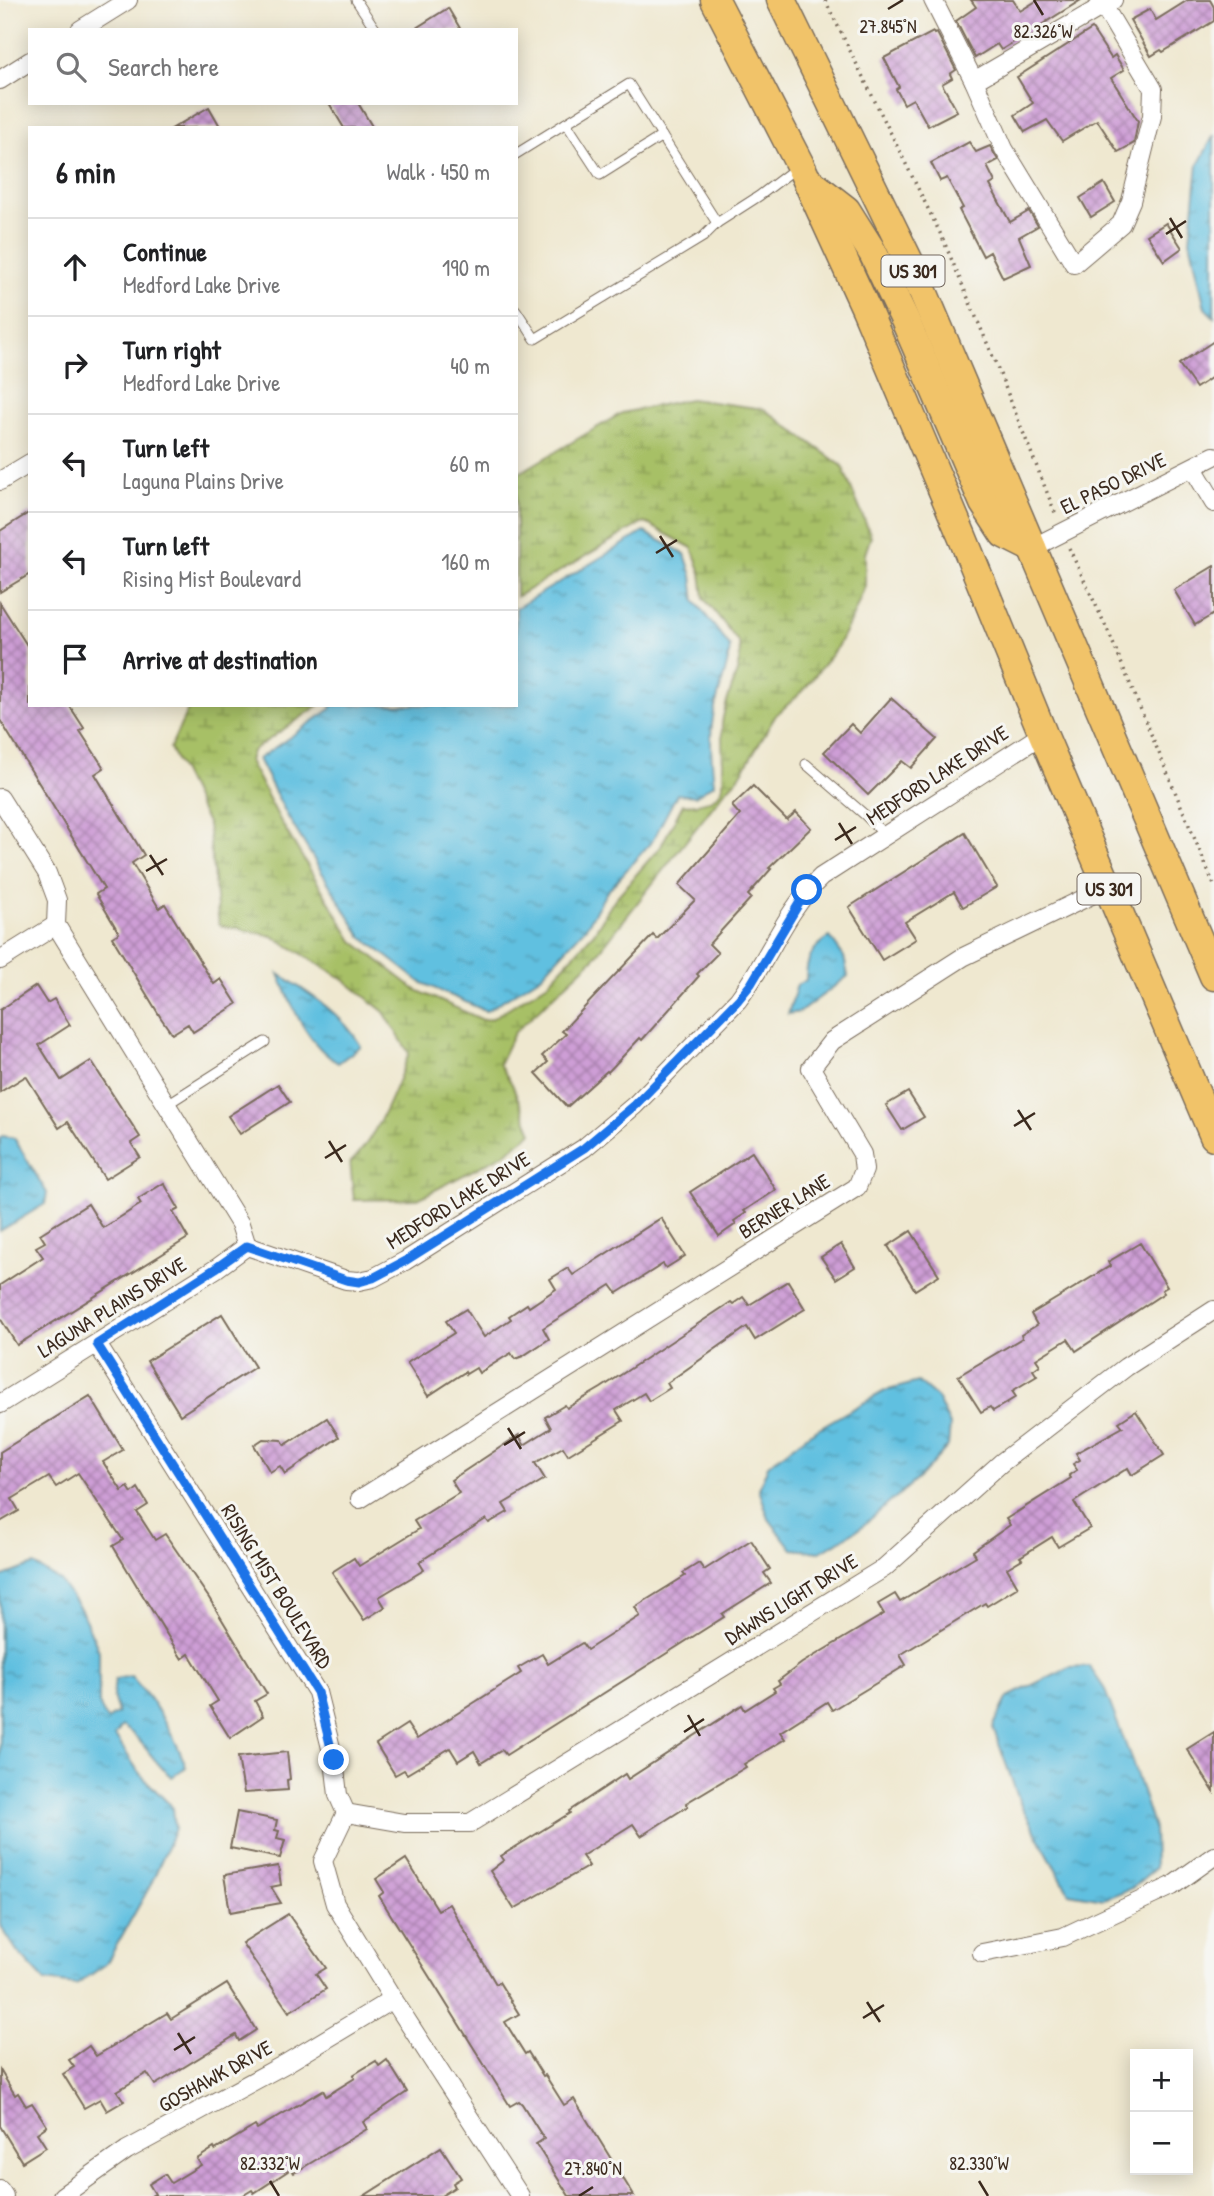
<!DOCTYPE html>
<meta charset="utf-8">
<style>
body{margin:0;font-family:"Patrick Hand",sans-serif;background:#f2f2f2;color:#202124}
.controls{position:absolute;right:21px;bottom:21px;display:grid;overflow:hidden;border-radius:0px;box-shadow:0 4px 18px #0003}
.controls button{width:63px;height:63px;display:grid;place-items:center;padding:0;border:0;border-bottom:2px solid #e0e0e0;background:#fff;color:#202124;font:35px sans-serif}
.stop{position:absolute;width:21px;height:21px;margin:-16px;border:5px solid #1a73e8;border-radius:50%;background:#fff}
.stop.end{background:#1a73e8;border-color:#fff;box-shadow:0 2px 7px #0008}
.list{margin:0;padding:0;list-style:none}
h2{display:flex;justify-content:space-between;align-items:center;height:91px;margin:0;padding:0 28px;font-size:30px}
h2 small{font-size:23px;font-weight:400;color:#757577}
.list li{display:grid;grid-template-columns:46px 1fr auto;gap:21px;align-items:center;box-sizing:border-box;height:98px;padding:0 28px;border-top:2px solid #e0e0e0}
.list b{display:block;font-size:26px;white-space:nowrap}
.list p{margin:0;font-size:23px;white-space:nowrap;color:#757577}
.list em{font-size:23px;font-style:normal;color:#757577}
.icon{flex:none;width:38px;height:38px;fill:none;stroke:currentColor;stroke-width:2;stroke-linecap:round;stroke-linejoin:round}
.map{position:relative;flex:none;width:1214px;height:2196px;overflow:hidden}
.search{position:absolute;background:#fff;box-shadow:0 4px 18px #0003;left:28px;top:28px;width:490px;height:77px;display:flex;align-items:center;gap:18px;box-sizing:border-box;padding:0 24px;border-radius:0px;color:#757577;font-size:26px}
.panel{position:absolute;background:#fff;box-shadow:0 4px 18px #0003;left:28px;top:126px;width:490px;height:581px;border-radius:0px}
.map>svg:first-child{display:block}
.wetland{fill:url(#wetland-marsh);stroke:#717542;stroke-width:2}
.water{fill:url(#water-ripples);stroke:#4e757f;stroke-width:2}
.building{fill:url(#building-cross-hatch)}
.lines{fill:none;stroke-linecap:round;stroke-linejoin:round}
.lane-casing{stroke:#7a6c5c;stroke-width:11}
.street-casing{stroke:#7a6c5c;stroke-width:20}
.primary-casing{stroke:#7a6c5c;stroke-width:31}
.path{stroke:#7a6c5c;stroke-width:3.5;stroke-dasharray:2 5;stroke-linecap:butt}
.lane{stroke:#fff;stroke-width:9}
.street{stroke:#fff;stroke-width:18}
.primary{stroke:#f1c369;stroke-width:28}
.route{stroke:#1a73e8;stroke-width:9}
.ticks{fill:none;stroke:#3b2a1e;stroke-width:2.5}
.labels{text-anchor:middle;dominant-baseline:central;stroke-width:6;stroke-linejoin:round;paint-order:stroke}
.shield{fill:#f6f6f2;stroke:#73675e;stroke-width:2}
.shield-label{font-size:19px;font-weight:bold;fill:#3b2a1e}
.street-label{font-size:21px;fill:#3b2a1e;stroke:#f6f6f2}
.ticks-label{font-size:18px;text-anchor:middle;fill:#3b2a1e;stroke:#f6f6f2;stroke-width:6;stroke-linejoin:round;paint-order:stroke}
</style>
<div class="map">
<svg width="1214" height="2196" viewBox="0 0 1214 2196">
<defs>
<pattern id="wetland-marsh" width="20" height="14" patternUnits="userSpaceOnUse" patternTransform="scale(1.75)"><rect width="20" height="14" fill="#a7c066"/><path d="M1 5h8M5 5V1M11 12h8M15 12V8" fill="none" stroke="#899c53"/></pattern>
<pattern id="water-ripples" width="26" height="14" patternUnits="userSpaceOnUse" patternTransform="scale(1.75)"><rect width="26" height="14" fill="#61c0e0"/><path d="M2 4q2-2 4 0t4 0M15 11q2-2 4 0t4 0" fill="none" stroke="#519cb5"/></pattern>
<pattern id="building-cross-hatch" width="8" height="8" patternUnits="userSpaceOnUse" patternTransform="scale(1.75)"><rect width="8" height="8" fill="#ce9ed6"/><path d="M0 0l8 8M0 8l8-8" fill="none" stroke="#a881ad"/></pattern>
</defs>
<rect width="100%" height="100%" fill="#f6f6f2"/>
<filter id="ink" filterUnits="userSpaceOnUse"><feTurbulence type="fractalNoise" baseFrequency=".0143" numOctaves="2"/><feDisplacementMap in="SourceGraphic" scale="14" xChannelSelector="R" yChannelSelector="G"/><feConvolveMatrix kernelMatrix="1 2 1 2 8 2 1 2 1" color-interpolation-filters="sRGB"/></filter>
<filter id="wash" filterUnits="userSpaceOnUse"><feTurbulence type="fractalNoise" baseFrequency=".00686" numOctaves="4" result="noise"/><feDisplacementMap in="SourceGraphic" scale="28" xChannelSelector="R" yChannelSelector="G"/><feGaussianBlur stdDeviation="1.57" result="paint"/><feColorMatrix in="noise" values="0 0 0 0 0 0 0 0 0 0 0 0 0 0 0 0 0 1.4 0 .05"/><feComposite in="paint" operator="in"/></filter>
<g filter="url(#wash)">
<rect width="100%" height="100%" fill="#efe8d0"/>
<path class="wetland" d="M690,399L764,409L842,466L871,536L865,554V586L853,616L837,647L803,691L776,715L739,777L726,790L594,958L514,1033L499,1064L512,1084L532,1133L504,1154L418,1199L354,1200L350,1163C377,1137 396,1088 409,1053L384,1012L342,978L272,936L219,925L208,825L170,748L190,705H319L252,751L249,761L281,822L353,941L416,990L483,1020L491,1019L548,983L594,933L614,900L661,846L683,804C696,806 715,802 722,789C725,784 721,736 722,724C724,697 744,671 739,643L704,598L701,573L692,548L648,524L642,523L516,597V475L622,413Z"/>
<g class="water">
<path d="M1214,135V317L1205,308L1190,240L1198,165Z"/>
<path d="M644,532L685,554L692,576L695,601L730,647C728,671 717,693 713,717C709,739 712,762 714,784L695,796L677,794L653,840L606,893L587,926L541,976L486,1011L420,982L361,936L288,817L258,759L332,708L331,705H516V608Z"/>
<path d="M830,937L844,957L848,976L800,1012L788,1014L797,985L806,980C806,960 812,947 830,937Z"/>
<path d="M279,974C310,994 342,1013 361,1046L338,1063C307,1044 292,1007 279,974Z"/>
<path d="M2,1136L14,1138L47,1193L45,1204L0,1231V1138Z"/>
<path d="M918,1382L937,1398L950,1425L948,1446L922,1475L860,1528L820,1552L792,1549L769,1519L759,1489L768,1465L809,1434L845,1413L885,1391Z"/>
<path d="M34,1565L60,1581L81,1610L99,1651V1704L107,1720L118,1713L113,1696L115,1679L131,1676C155,1703 174,1733 186,1767L172,1777C152,1762 143,1738 122,1726L115,1736L140,1774L173,1808L175,1829L150,1886L106,1964L76,1985L45,1981L17,1951L0,1925V1577Z"/>
<path d="M1089,1666L1104,1688L1132,1761L1154,1829L1155,1868L1132,1888L1104,1899L1069,1893L1020,1803L993,1727L1008,1697L1069,1667Z"/>
</g>
<g id="blocks">
<g class="building">
<path d="M971,0H1013L1020,11L1038,0H1081L1001,50L997,44L975,58L956,21L976,7Z"/>
<path d="M1188,0H1210L1214,7V21L1163,52L1161,50L1151,56L1130,20L1150,9L1156,20Z"/>
<path d="M448,8L461,30H413Z"/>
<path d="M1092,29L1111,58L1115,55L1124,70L1111,78L1138,121L1134,143L1118,152L1097,120L1062,141L1047,120L1025,132L1015,115L1033,103L1017,77Z"/>
<path d="M933,32L934,34L937,33L956,70L950,74L952,78L942,84L957,111L928,126L913,99L904,104L896,89L899,87L884,58Z"/>
<path d="M329,103H358L373,128H344Z"/>
<path d="M209,107L221,128H173Z"/>
<path d="M969,142L976,152L990,146L998,160L987,166L995,182L990,185L1010,222L1029,211L1038,226L1019,237L1031,265L1003,278L990,252L983,256L959,210L963,208L947,178L940,181L931,163Z"/>
<path d="M1104,183L1115,202L1091,217L1080,198Z"/>
<path d="M1166,223L1182,248L1164,261L1147,235Z"/>
<path d="M1214,341V376L1196,388L1179,364Z"/>
<path d="M30,512V574L0,592V531Z"/>
<path d="M1214,566V614L1195,625L1174,590Z"/>
<path d="M0,603L30,650V705H69L84,728L80,731L104,768L95,774L144,855L132,863L159,908L165,904L214,984L221,979L237,1004L193,1032L188,1024L172,1034L161,1018L112,937L119,933L96,894L104,889L0,720Z"/>
<path d="M891,698L937,739L911,768L902,761L868,795L824,752L851,724L860,733Z"/>
<path d="M753,786L787,820L796,812L811,828L769,868L771,869L748,895L751,898L709,944L718,953L697,974L699,976L642,1040L640,1038L608,1072L607,1071L567,1107L536,1073L548,1062L542,1056L566,1034L562,1031L653,935L657,939L695,900L679,885L740,815L732,806Z"/>
<path d="M965,833L997,887L963,907L954,892L905,922L916,939L882,960L849,907Z"/>
<path d="M36,986L47,1003L54,999L70,1025L39,1045L61,1080L91,1061L140,1137L131,1143L140,1157L105,1179L68,1122L59,1128L26,1076L0,1092V1010Z"/>
<path d="M278,1084L290,1102L240,1134L228,1116Z"/>
<path d="M908,1092L924,1117L902,1130L886,1105Z"/>
<path d="M752,1152L776,1190L744,1211L746,1213L734,1221L736,1224L719,1236L690,1192Z"/>
<path d="M164,1183L179,1209L173,1212L188,1238L17,1345L0,1318V1285L43,1257L36,1247L45,1242L40,1234L88,1204L103,1228L141,1204L138,1199Z"/>
<path d="M661,1218L685,1256L666,1268L663,1264L617,1293L611,1285L543,1328L549,1339L523,1356L515,1359L511,1353L479,1373L476,1368L466,1374L465,1372L428,1396L407,1363L454,1333L446,1321L466,1309L484,1337L511,1319L509,1316L527,1304L529,1307L556,1289L550,1279L568,1268L573,1275Z"/>
<path d="M911,1231L939,1275L915,1290L888,1246Z"/>
<path d="M1140,1243L1167,1287L1162,1290L1164,1293L1076,1351L1068,1339L1036,1359L1040,1365L1033,1370L1037,1376L1012,1391L1016,1397L993,1411L990,1407L981,1412L958,1376L1022,1338L1021,1335L1037,1325L1031,1314L1110,1266L1108,1262Z"/>
<path d="M841,1244L855,1267L836,1279L821,1257Z"/>
<path d="M788,1281L805,1309L755,1340L747,1327L667,1383L670,1388L649,1401L644,1393L616,1410L623,1421L568,1455L563,1447L535,1463L545,1479L503,1504L508,1512L489,1523L486,1519L419,1562L424,1570L379,1597L385,1607L364,1620L332,1572L354,1558L359,1566L419,1529L414,1521L459,1493L451,1480L519,1435L524,1445L551,1428L545,1417L565,1405L567,1408L601,1388L731,1302L733,1304L743,1297L749,1305Z"/>
<path d="M222,1314L255,1367L180,1415L147,1361Z"/>
<path d="M90,1396L123,1450L103,1462L122,1491L128,1487L132,1493L138,1488L148,1505L137,1512L155,1540L165,1534L209,1598L267,1694L255,1701L263,1716L230,1738L210,1706L218,1701L189,1654L182,1659L137,1586L113,1546L123,1540L78,1473L56,1487L49,1477L12,1499L19,1511L0,1522V1452Z"/>
<path d="M1136,1411L1164,1455L1132,1475L1128,1468L1074,1502L1090,1528L1058,1547L1052,1537L1020,1557L1022,1559L1007,1568L1018,1587L987,1606L985,1603L900,1655L906,1665L832,1710L827,1702L780,1732L785,1739L744,1764L746,1767L686,1803L688,1806L641,1836L633,1824L582,1856L589,1866L514,1909L490,1871L504,1860L501,1856L570,1813L569,1811L625,1774L628,1779L742,1705L745,1710L775,1691L773,1688L780,1684L778,1681L802,1663L884,1614L878,1604L895,1594L900,1602L976,1556L973,1551L1010,1525L1006,1519L1071,1478L1069,1475L1077,1470L1073,1464L1080,1460L1076,1453L1123,1427L1119,1422Z"/>
<path d="M327,1418L339,1437L285,1474L280,1466L270,1472L254,1445L263,1439L282,1440L285,1445Z"/>
<path d="M751,1540L770,1569L764,1573L771,1583L722,1614L724,1617L506,1755L502,1750L481,1763L474,1751L458,1761L450,1748L407,1774L404,1770L395,1775L376,1744L407,1724L417,1739L521,1673L518,1668L542,1654L548,1664L582,1643L587,1650L640,1616L635,1607L685,1576L683,1573L699,1563L704,1570Z"/>
<path d="M1214,1732V1792L1187,1749Z"/>
<path d="M287,1752L290,1779L287,1780L288,1790L244,1793L238,1757Z"/>
<path d="M237,1812L277,1820L275,1830L279,1831L277,1838L285,1840L280,1858L230,1848Z"/>
<path d="M406,1859L438,1910L449,1904L496,1984L499,1982L519,2014L505,2022L525,2054L528,2052L543,2076L545,2075L564,2105L574,2099L634,2196H569L536,2144L544,2139L522,2104L519,2101L510,2106L379,1896L384,1892L376,1879Z"/>
<path d="M278,1866L281,1885L271,1887L281,1903L230,1912L224,1875Z"/>
<path d="M288,1914L326,1968L316,1974L326,1989L289,2012L242,1943Z"/>
<path d="M227,1984L256,2030L239,2041L236,2035L155,2085L147,2073L117,2091L124,2101L107,2111L100,2099L84,2108L63,2074L74,2067L69,2060L89,2046L96,2056L167,2013L171,2019Z"/>
<path d="M387,2060L407,2092L363,2122L367,2129L294,2173L291,2169L254,2193L252,2190L242,2196H151L155,2194L149,2184L165,2174L171,2183L201,2165L197,2159L214,2148L215,2150L255,2126L257,2129L323,2090L326,2096L355,2078L353,2075L376,2061L379,2066Z"/>
<path d="M0,2070L15,2095L18,2093L26,2106L32,2103L47,2126L37,2133L46,2147L22,2162L0,2126Z"/>
<path d="M441,2147L461,2178L453,2183L455,2187L441,2196H364Z"/>
</g>
</g>
</g>
<g filter="url(#ink)">
<use href="#blocks" fill-opacity="0" stroke="#7a6c5c" stroke-width="2"/>
<g class="lines">
<defs>
<g id="lane">
<path d="M356,0L376,30"/>
<path d="M566,123L600,175L662,136"/>
<path d="M516,154L629,84L717,223L759,196L796,168"/>
<path d="M516,310L535,339L703,237L717,223"/>
<path d="M806,764L865,815L886,836"/>
<path d="M166,1105L265,1042"/>
</g>
<g id="street">
<path d="M933,0L974,81L1004,149L1074,264L1121,224L1131,201L1152,116L1153,89L1100,0"/>
<path d="M80,30L128,0"/>
<path d="M0,80L30,61"/>
<path d="M974,81L1113,0"/>
<path d="M1193,468L1214,503"/>
<path d="M0,481L30,463"/>
<path d="M1032,548L1214,456"/>
<path d="M0,798L47,873L57,900L56,925L240,1224L247,1246"/>
<path d="M0,960L56,925"/>
<path d="M247,1246L346,1280L359,1281L373,1278L405,1261L584,1148L635,1105L738,1000C768,961 785,911 821,877L1043,734"/>
<path d="M97,1344L317,1692L334,1760L338,1795L346,1813L323,1861L335,1904L393,1999L520,2196"/>
<path d="M0,1404L217,1268L247,1246"/>
<path d="M360,1499L857,1187L864,1170L862,1154L811,1068L832,1041L963,957L1108,887"/>
<path d="M346,1813L404,1823H470L884,1568L1001,1463L1126,1367L1214,1310"/>
<path d="M982,1953L1063,1937L1172,1886L1214,1856"/>
<path d="M0,2190L4,2196"/>
<path d="M62,2196L127,2150L285,2064L393,1999"/>
</g>
<g id="primary">
<path d="M715,0L800,165L866,309L962,536L1043,734L1214,1136"/>
<path d="M781,0L919,282L1214,976"/>
<path d="M810,182L846,210L873,253L905,320L984,503L1004,534L1032,548"/>
</g>
</defs>
<use href="#lane" class="lane-casing"/>
<use href="#street" class="street-casing"/>
<use href="#primary" class="primary-casing"/>
<g class="path">
<path d="M825,0L942,237L996,364L1056,515"/>
<path d="M1069,548L1108,631L1214,885"/>
</g>
<use href="#lane" class="lane"/>
<use href="#street" class="street"/>
<use href="#primary" class="primary"/>
</g>
</g>
<g class="lines" filter="url(#ink)">
<path class="route" d="M334,1760L317,1692L97,1344L216,1268L247,1246L346,1280L359,1282L373,1278L405,1261L584,1148L635,1105L738,1000L751,984L807,890"/>
</g>
<path class="ticks" d="M1034,0L1043,15M888,9L903,0M1170,218L1182,238M1166,234L1186,221M660,536L673,557M656,553L677,540M839,823L852,844M835,840L856,827M150,855L163,875M146,871L167,859M1018,1110L1031,1130M1014,1126L1035,1113M329,1141L342,1162M325,1158L346,1145M508,1428L521,1449M504,1445L525,1432M688,1715L700,1736M684,1732L704,1719M867,2002L880,2022M863,2018L884,2005M178,2033L191,2054M174,2050L195,2037M270,2181L279,2196M979,2181L988,2196M579,2196L593,2187"/>
<g class="labels">
<g class="shield">
<rect x="881.5" y="255.5" width="63" height="31" rx="5"/>
<rect x="1077.5" y="873.5" width="63" height="31" rx="5"/>
</g>
<g class="shield-label">
<text x="913" y="271">US 301</text>
<text x="1109" y="889">US 301</text>
</g>
<g class="street-label">
<text transform="translate(1113 483) rotate(-26)">EL PASO DRIVE</text>
<text transform="translate(937 775) rotate(-33)">MEDFORD LAKE DRIVE</text>
<text transform="translate(458 1200) rotate(-32)">MEDFORD LAKE DRIVE</text>
<text transform="translate(784 1206) rotate(-32)">BERNER LANE</text>
<text transform="translate(112 1307) rotate(-32)">LAGUNA PLAINS DRIVE</text>
<text transform="translate(277 1586) rotate(58)">RISING MIST BOULEVARD</text>
<text transform="translate(791 1599) rotate(-32)">DAWNS LIGHT DRIVE</text>
<text transform="translate(215 2076) rotate(-29)">GOSHAWK DRIVE</text>
</g>
</g>
<g class="ticks-label">
<text x="888" y="33">27.845°N</text>
<text x="1043" y="38">82.326°W</text>
<text x="270" y="2170">82.332°W</text>
<text x="979" y="2170">82.330°W</text>
<text x="593" y="2175">27.840°N</text>
</g>
</svg>
<div class="controls">
<button>+</button>
<button>−</button>
</div>
<div class="stop" style="left:807px;top:890px"></div>
<div class="stop end" style="left:334px;top:1760px"></div>
<div class="search"><svg class="icon" aria-label="search" viewBox="0 0 24 24"><circle cx="10" cy="10" r="6"/><path d="M15 15l6 6"/></svg>Search here</div>
<section class="panel">
<h2>6 min<small>Walk · 450 m</small></h2>
<ul class="list">
<li><svg class="icon" aria-label="ahead" viewBox="0 0 24 24"><path d="M12 20V5M6 11l6-6 6 6"/></svg><div><b>Continue</b><p>Medford Lake Drive</p></div><em>190 m</em></li>
<li><svg class="icon" aria-label="right" viewBox="0 0 24 24"><path d="M7 20v-9h11M14 6l5 5-5 5"/></svg><div><b>Turn right</b><p>Medford Lake Drive</p></div><em>40 m</em></li>
<li><svg class="icon" aria-label="left" viewBox="0 0 24 24"><path d="M17 20v-9H6M10 6l-5 5 5 5"/></svg><div><b>Turn left</b><p>Laguna Plains Drive</p></div><em>60 m</em></li>
<li><svg class="icon" aria-label="left" viewBox="0 0 24 24"><path d="M17 20v-9H6M10 6l-5 5 5 5"/></svg><div><b>Turn left</b><p>Rising Mist Boulevard</p></div><em>160 m</em></li>
<li><svg class="icon" aria-label="arrive" viewBox="0 0 24 24"><path d="M6 21V4h12l-3 4 3 4H6"/></svg><div><b>Arrive at destination</b></div></li>
</ul>
</section>
</div>
